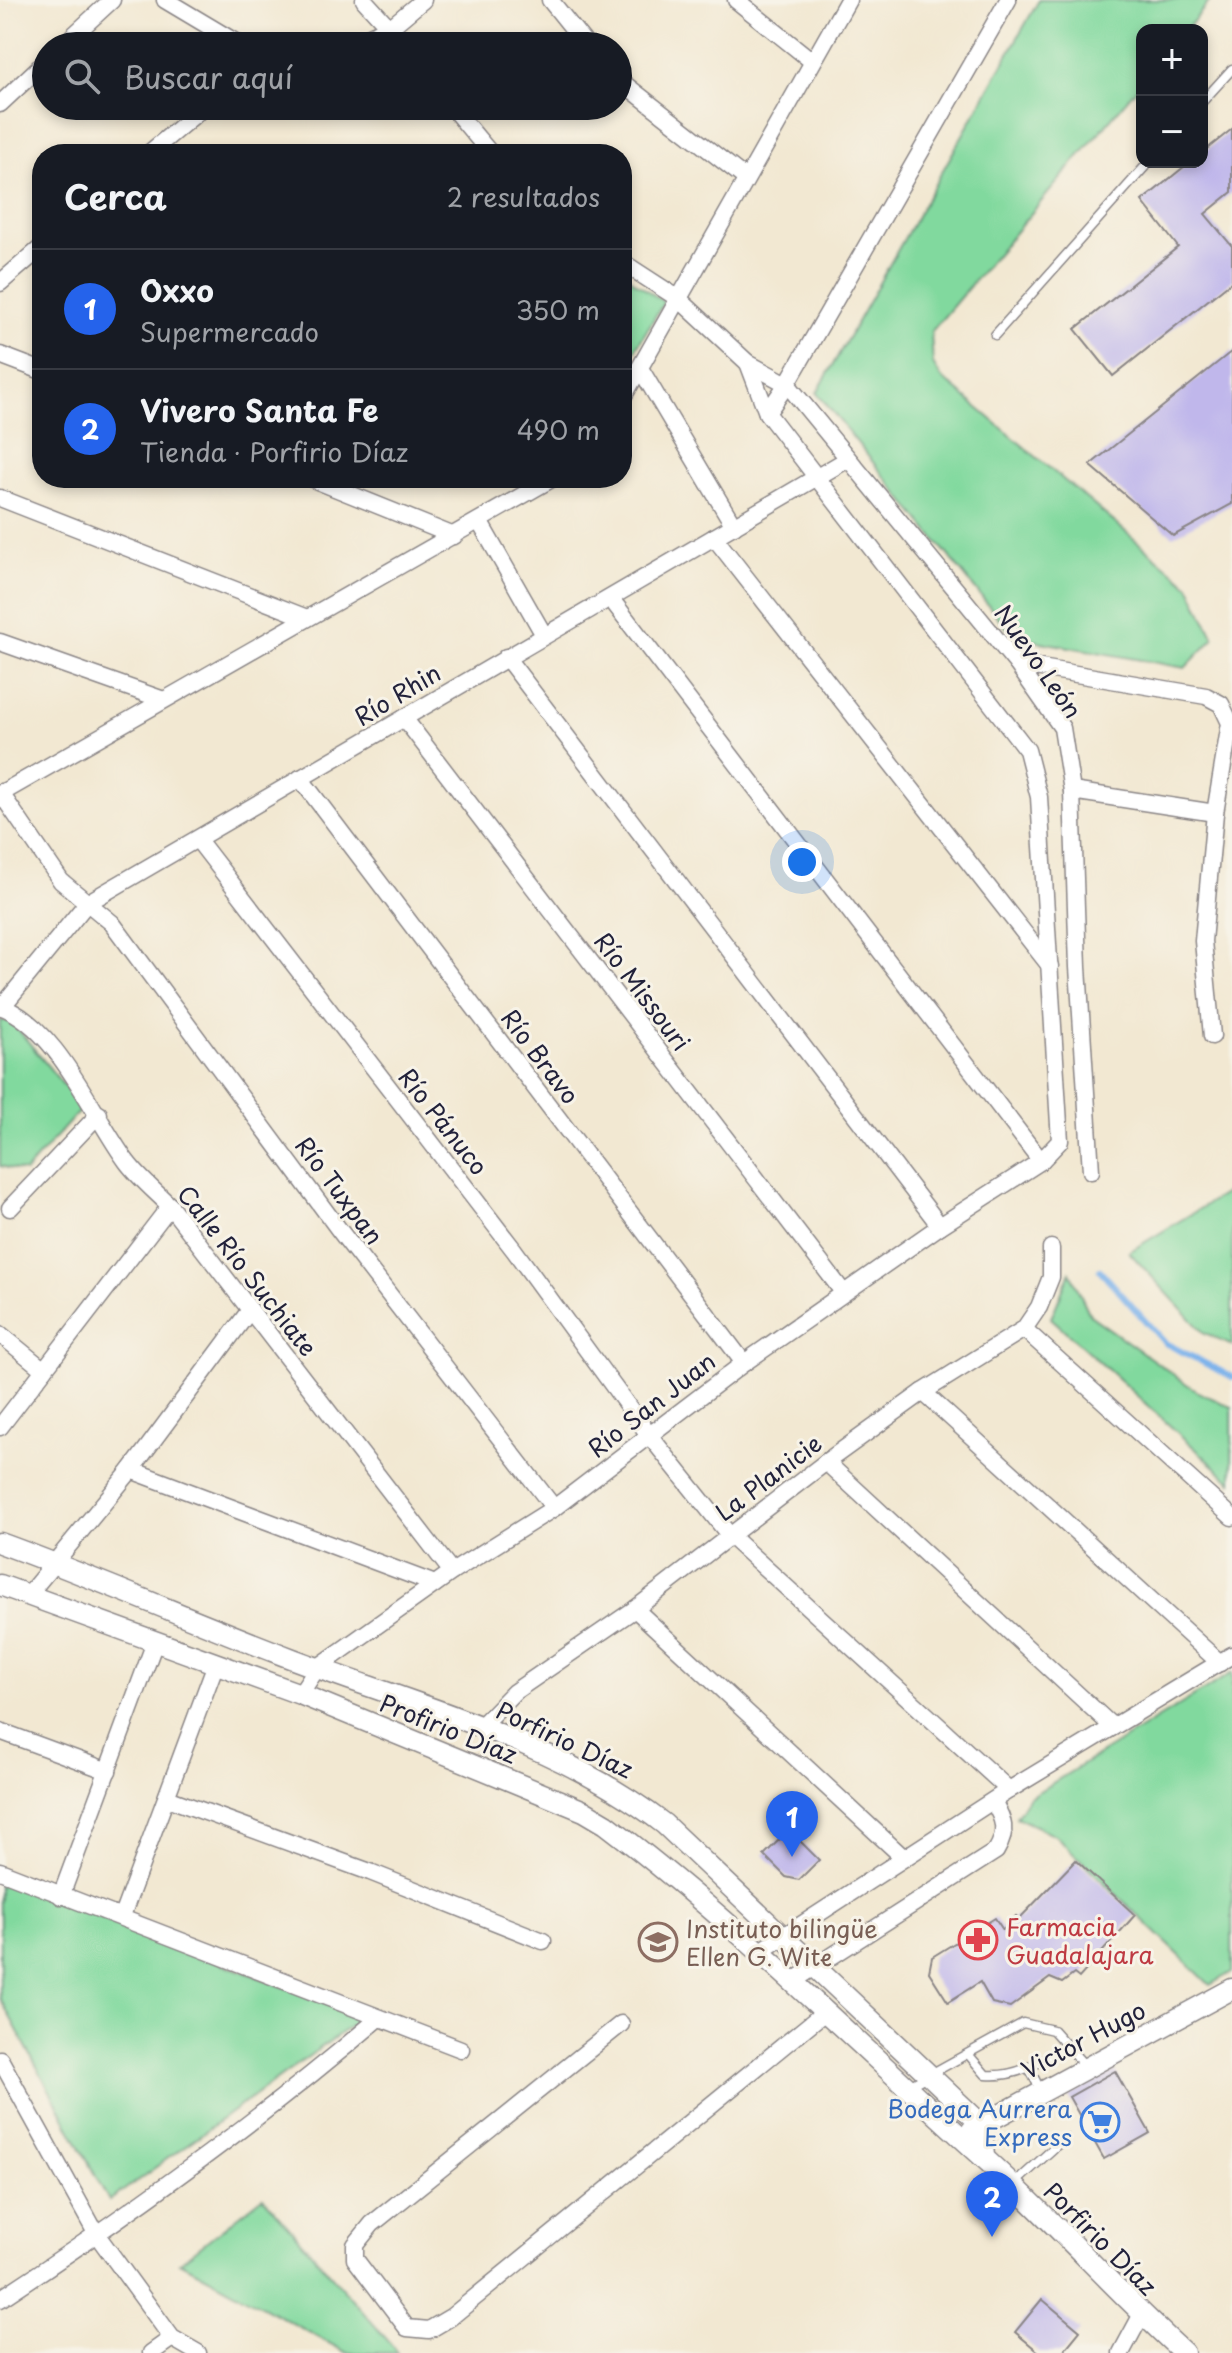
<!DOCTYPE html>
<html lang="es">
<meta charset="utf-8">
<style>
body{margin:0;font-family:"Playpen Sans",sans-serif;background:#242831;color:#f1f3f6}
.controls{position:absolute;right:24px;top:24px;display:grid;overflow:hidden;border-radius:16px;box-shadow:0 4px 12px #0003}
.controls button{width:72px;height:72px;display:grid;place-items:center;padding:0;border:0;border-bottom:2px solid #363941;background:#171b24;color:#f1f3f6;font:40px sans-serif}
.you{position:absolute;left:802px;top:862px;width:28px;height:28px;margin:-20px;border:6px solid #fff;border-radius:50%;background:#1a73e8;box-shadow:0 0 0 12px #1a73e833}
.badge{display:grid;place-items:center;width:52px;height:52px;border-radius:50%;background:#2563eb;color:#fff;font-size:26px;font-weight:700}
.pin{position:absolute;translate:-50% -66px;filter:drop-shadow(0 2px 4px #0008)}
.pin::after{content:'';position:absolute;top:42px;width:28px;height:24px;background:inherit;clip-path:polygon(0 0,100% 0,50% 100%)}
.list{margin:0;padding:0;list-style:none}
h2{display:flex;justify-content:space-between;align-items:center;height:104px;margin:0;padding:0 32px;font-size:34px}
h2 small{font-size:26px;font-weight:400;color:#9ea1a6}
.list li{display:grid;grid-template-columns:52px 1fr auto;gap:24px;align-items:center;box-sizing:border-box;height:120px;padding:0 32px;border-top:2px solid #363941}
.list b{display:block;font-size:30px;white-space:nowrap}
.list p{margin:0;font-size:26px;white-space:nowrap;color:#9ea1a6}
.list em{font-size:26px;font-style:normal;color:#9ea1a6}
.icon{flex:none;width:44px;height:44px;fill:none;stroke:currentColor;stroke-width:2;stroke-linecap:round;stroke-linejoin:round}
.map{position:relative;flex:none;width:1232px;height:2353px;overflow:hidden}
.search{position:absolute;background:#171b24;box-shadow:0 4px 12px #0003;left:32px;top:32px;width:600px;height:88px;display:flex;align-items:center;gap:20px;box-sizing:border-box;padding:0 28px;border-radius:44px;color:#9ea1a6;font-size:30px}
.panel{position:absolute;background:#171b24;box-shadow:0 4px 12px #0003;left:32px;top:144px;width:600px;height:344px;border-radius:32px}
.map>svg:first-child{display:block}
.green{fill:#81d99e;stroke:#527e6c;stroke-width:2}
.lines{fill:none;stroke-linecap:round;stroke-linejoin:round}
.stream{stroke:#7cb2eb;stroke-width:6}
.building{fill:#c0b7eb}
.service-casing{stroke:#8a8586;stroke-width:11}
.minor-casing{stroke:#8a8586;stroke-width:19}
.tertiary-casing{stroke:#8a8586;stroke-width:23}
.service{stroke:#fff;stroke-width:8}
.minor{stroke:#fff;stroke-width:16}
.tertiary{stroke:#fff;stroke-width:20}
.labels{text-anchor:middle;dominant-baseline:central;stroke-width:6;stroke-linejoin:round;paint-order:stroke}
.street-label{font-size:24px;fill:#22223b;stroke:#f7f3e8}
.health-label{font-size:24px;fill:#be3a42;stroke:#f7f3e8;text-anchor:start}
.education-label{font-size:24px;fill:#785e54;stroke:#f7f3e8;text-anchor:start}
.shop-label{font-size:24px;fill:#366cbe;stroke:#f7f3e8;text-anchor:end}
</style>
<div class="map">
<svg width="1232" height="2353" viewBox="0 0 1232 2353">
<rect width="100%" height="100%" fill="#f7f3e8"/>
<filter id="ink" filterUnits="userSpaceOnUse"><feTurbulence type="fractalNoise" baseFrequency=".0125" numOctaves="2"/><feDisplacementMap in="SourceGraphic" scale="16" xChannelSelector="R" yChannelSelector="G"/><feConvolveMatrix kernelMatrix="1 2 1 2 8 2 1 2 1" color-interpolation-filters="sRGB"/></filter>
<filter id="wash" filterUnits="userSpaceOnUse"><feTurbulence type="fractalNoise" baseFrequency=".006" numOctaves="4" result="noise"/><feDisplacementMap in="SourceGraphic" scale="32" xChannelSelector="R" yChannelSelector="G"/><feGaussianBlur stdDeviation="1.8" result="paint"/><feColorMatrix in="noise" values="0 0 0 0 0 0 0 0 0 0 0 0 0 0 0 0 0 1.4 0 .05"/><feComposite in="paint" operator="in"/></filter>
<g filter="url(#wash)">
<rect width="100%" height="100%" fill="#f2e8d2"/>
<g class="green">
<path d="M1039,0H1211L1186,30H1142V82L931,332L933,364L941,377L1189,585L1214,638L1185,668L1014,637L817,393Z"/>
<path d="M622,273L664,302L622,371Z"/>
<path d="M0,1020L13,1023L82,1108L25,1172L0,1166Z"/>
<path d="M1232,1189V1346L1203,1332L1129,1252Z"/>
<path d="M1070,1272L1090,1315L1198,1392L1232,1407V1482L1051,1318Z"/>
<path d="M1232,1673V1972L1210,1985L1055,1835L1016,1817L1028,1798Z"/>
<path d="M0,1879L363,2017L109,2201L0,1998Z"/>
<path d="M263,2197L391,2344L397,2353H347L180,2262Z"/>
</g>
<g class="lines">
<path class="stream" d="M1100,1270L1165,1343L1232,1377"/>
</g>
<g id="blocks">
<g class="building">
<path d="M1232,129V192L1205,214L1232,246V281L1113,376L1075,329L1178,247L1142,201L1190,162H1202V153Z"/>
<path d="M1232,351V504L1173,536L1090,465Z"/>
<path d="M789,1830L819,1860L799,1880L786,1877L764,1855Z"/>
<path d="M1076,1860L1135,1915L1079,1978L1074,1974L1062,1983L1050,1978L1010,2007L992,2003L980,1982L948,2002L929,1972L932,1957L995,1918L1003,1930L1016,1916L1019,1919Z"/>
<path d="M1115,2071L1150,2133L1104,2159L1069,2097Z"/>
<path d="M1042,2299L1080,2331L1062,2353H1040L1015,2332Z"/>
</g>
</g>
</g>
<g filter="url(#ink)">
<use href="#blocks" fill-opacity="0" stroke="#8a8586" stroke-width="2"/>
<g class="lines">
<defs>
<g id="service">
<path d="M1202,102L1232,69"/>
<path d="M995,335L1149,162"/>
<path d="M968,2054L986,2075C1017,2078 1042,2061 1067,2046"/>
<path d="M1029,2068L1041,2091"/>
<path d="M909,2086L1023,2023L1053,2030L1085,2066"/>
<path d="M1013,2185L1065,2138"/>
</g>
<g id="minor">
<path d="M165,0L242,46"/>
<path d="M364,0L406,46"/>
<path d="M550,0L587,46"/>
<path d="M736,0L812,61"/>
<path d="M62,46L112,0"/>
<path d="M348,46L392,26L423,0"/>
<path d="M618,79L745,178"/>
<path d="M0,104L46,61"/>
<path d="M451,106L491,154"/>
<path d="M148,154L205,106"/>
<path d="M622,262L679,299L748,363L787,384L1017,664L1062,728L1072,791L1078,967L1091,1171"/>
<path d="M0,283L42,247"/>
<path d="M0,355L42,371"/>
<path d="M640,368L734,526"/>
<path d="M622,399L848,0"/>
<path d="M767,413L787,384L1008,0"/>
<path d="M310,478L454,536"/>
<path d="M0,498L307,618"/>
<path d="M479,521L544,635"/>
<path d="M714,537L1050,966"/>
<path d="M611,599L1041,1161"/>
<path d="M0,642L161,699"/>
<path d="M506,657L940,1226"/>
<path d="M1017,664L1206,696L1221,704L1230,723L1215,813L1203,941L1212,1036"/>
<path d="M404,718L843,1292"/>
<path d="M300,778L744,1363"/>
<path d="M1072,791L1215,813"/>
<path d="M0,792L61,881L112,923L340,1231L554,1508"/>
<path d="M0,794L553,478"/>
<path d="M198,840L514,1250L649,1435L730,1536L1009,1790"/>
<path d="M0,1006C58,1027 92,1115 127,1162C139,1178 156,1192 170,1206L452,1572"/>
<path d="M2,1007L87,903L848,459"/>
<path d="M10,1208L99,1114"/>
<path d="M1024,1329L1232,1517"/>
<path d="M0,1334L44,1370"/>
<path d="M923,1392L1220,1663"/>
<path d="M0,1427L170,1206"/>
<path d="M826,1462L1113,1727"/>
<path d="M131,1470L435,1584"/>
<path d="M28,1595L131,1470L250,1310"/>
<path d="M635,1609L904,1858"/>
<path d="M300,1694L317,1668L452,1572L554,1508L744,1363L940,1226L1041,1161L1060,1141L1039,797L1027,750L767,413L748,363"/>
<path d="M479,1728L514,1692L635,1609L826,1462L923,1392L1024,1329L1039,1307L1051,1277V1248"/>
<path d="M0,1731L108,1771"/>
<path d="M167,1798L370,1872L543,1941"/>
<path d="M0,1871L461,2049"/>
<path d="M61,1896L155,1642"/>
<path d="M122,1916L215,1666"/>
<path d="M761,1951L1009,1790L1232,1655"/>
<path d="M793,1981L996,1851C1008,1831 1004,1820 993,1801"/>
<path d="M621,2024L372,2224L355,2245V2259L407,2328L429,2330L451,2317L826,2011"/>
<path d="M0,2059L97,2235L172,2338L198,2353"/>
<path d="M0,2299C131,2213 259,2121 378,2019"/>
<path d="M151,2353L172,2338"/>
<path d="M1121,2353L1142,2314"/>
</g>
<g id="tertiary">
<path d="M0,1543C99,1579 195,1622 293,1659C418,1706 558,1742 664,1824L982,2125L984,2158"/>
<path d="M0,1585L300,1694L584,1811L606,1824C740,1926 859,2045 984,2158C1053,2220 1115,2290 1184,2353"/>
<path d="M972,2130L1232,1989"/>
</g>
</defs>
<use href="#service" class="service-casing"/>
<use href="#minor" class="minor-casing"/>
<use href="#tertiary" class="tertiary-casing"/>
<use href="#service" class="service"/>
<use href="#minor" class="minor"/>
<use href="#tertiary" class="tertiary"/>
</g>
</g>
<defs>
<symbol id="pharmacy-ring" viewBox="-11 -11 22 22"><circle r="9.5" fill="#f7f3e8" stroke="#e0444e" stroke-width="1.5"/><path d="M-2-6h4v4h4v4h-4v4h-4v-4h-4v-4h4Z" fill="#e0444e"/></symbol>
<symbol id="school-ring" viewBox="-11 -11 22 22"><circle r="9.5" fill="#f7f3e8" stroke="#8d6e63" stroke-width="1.5"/><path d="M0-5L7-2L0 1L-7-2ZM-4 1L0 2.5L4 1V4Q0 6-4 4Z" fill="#8d6e63"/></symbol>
<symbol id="supermarket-ring" viewBox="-11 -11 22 22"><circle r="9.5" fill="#f7f3e8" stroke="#3f7fe0" stroke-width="1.5"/><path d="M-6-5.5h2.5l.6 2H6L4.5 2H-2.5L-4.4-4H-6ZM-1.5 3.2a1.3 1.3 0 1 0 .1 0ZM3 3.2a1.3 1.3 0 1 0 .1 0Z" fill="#3f7fe0"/></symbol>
</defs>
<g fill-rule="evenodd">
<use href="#pharmacy-ring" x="956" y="1918" width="44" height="44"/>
<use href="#school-ring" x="636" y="1920" width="44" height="44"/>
<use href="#supermarket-ring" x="1078" y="2100" width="44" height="44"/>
</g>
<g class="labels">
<g class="street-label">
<text transform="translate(1039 661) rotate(55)">Nuevo León</text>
<text transform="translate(397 694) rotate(-31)">Río Rhin</text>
<text transform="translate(643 991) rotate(53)">Río Missouri</text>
<text transform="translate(541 1056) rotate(53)">Río Bravo</text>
<text transform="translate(444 1121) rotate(52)">Río Pánuco</text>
<text transform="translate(340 1190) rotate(53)">Río Tuxpan</text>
<text transform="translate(248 1270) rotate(52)">Calle Río Suchiate</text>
<text transform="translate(651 1404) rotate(-38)">Río San Juan</text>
<text transform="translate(768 1477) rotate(-37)">La Planicie</text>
<text transform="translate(449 1728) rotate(22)">Profirio Díaz</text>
<text transform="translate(565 1739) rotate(25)">Porfirio Díaz</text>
<text transform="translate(1083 2039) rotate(-28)">Victor Hugo</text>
<text transform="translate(1101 2238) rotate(45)">Porfirio Díaz</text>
</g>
<g class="health-label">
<text x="1006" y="1926">Farmacia<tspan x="1006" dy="28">Guadalajara</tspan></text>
</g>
<g class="education-label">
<text x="686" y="1928">Instituto bilingüe<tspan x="686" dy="28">Ellen G. Wite</tspan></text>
</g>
<g class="shop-label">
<text x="1072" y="2108">Bodega Aurrera<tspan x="1072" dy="28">Express</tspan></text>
</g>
</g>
</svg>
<div class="controls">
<button>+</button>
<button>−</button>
</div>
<div class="you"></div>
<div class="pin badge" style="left:792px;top:1857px">1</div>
<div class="pin badge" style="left:992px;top:2237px">2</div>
<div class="search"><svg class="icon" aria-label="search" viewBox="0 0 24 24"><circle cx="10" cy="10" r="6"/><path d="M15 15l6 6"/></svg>Buscar aquí</div>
<section class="panel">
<h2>Cerca<small>2 resultados</small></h2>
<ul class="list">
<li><span class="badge">1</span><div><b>Oxxo</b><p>Supermercado</p></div><em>350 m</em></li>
<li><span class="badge">2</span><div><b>Vivero Santa Fe</b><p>Tienda · Porfirio Díaz</p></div><em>490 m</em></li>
</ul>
</section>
</div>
